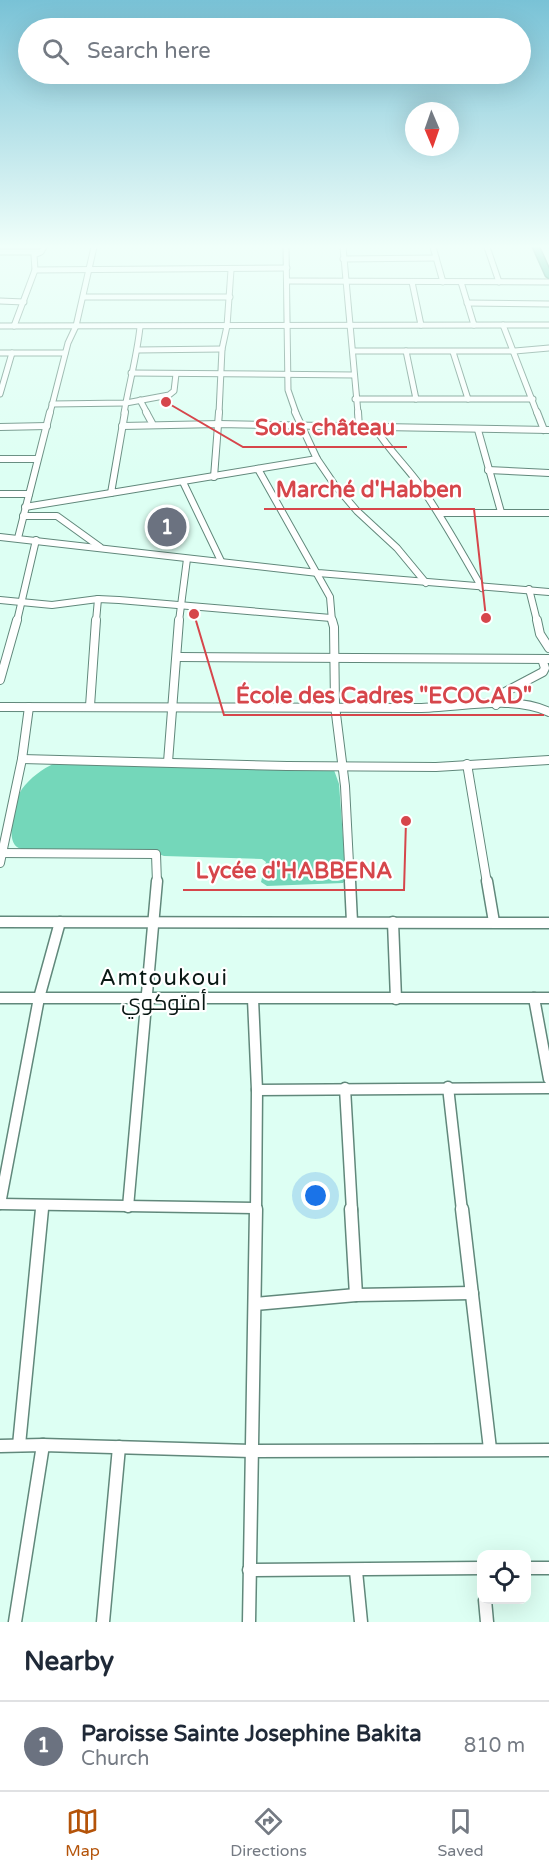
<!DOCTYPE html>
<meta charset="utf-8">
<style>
body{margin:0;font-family:"Varela Round",Cairo,sans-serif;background:#f2f2f3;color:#1f2937}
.controls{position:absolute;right:18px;bottom:18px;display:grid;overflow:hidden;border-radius:12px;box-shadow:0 6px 24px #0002}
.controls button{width:54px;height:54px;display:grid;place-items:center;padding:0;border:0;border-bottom:2px solid #e0e1e3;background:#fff;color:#1f2937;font:30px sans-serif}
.compass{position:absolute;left:405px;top:102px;width:54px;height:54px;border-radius:50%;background:#fff;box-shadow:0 6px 24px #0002;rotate:178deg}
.you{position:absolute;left:316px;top:1196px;width:21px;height:21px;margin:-15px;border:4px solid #fff;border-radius:50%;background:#1a73e8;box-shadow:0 0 0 9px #1a73e833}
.badge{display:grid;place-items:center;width:39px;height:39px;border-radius:50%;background:#b45309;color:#fff;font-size:20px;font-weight:700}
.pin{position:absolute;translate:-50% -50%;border:3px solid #fff;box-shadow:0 2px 6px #0006}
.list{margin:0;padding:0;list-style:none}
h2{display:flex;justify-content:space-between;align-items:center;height:78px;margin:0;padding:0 24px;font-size:26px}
h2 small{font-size:20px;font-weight:400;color:#747a83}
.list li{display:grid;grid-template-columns:39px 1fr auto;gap:18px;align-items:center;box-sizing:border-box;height:90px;padding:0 24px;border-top:2px solid #e0e1e3}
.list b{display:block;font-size:22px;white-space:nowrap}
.list p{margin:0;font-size:20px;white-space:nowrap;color:#747a83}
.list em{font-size:20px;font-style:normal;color:#747a83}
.icon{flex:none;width:33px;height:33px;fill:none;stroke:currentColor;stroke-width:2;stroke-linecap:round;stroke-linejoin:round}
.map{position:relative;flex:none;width:549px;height:1622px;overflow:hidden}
.search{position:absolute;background:#fff;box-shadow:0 6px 24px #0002;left:18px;right:18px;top:18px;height:66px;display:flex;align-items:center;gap:15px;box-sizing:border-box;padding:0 21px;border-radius:33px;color:#747a83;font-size:22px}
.sheet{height:168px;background:#fff}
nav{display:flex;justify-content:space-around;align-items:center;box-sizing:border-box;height:84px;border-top:2px solid #e0e1e3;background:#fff;font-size:16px;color:#747a83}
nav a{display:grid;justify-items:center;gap:3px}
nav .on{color:#b45309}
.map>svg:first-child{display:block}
.water{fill:#74d7ba}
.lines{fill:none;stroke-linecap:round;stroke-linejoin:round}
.minor-far4-casing{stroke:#61887b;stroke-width:7}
.minor-far3-casing{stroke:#61887b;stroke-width:8}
.minor-far2-casing{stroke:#61887b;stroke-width:10}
.minor-far1-casing{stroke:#61887b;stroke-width:13}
.minor-casing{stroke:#61887b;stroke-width:15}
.highway-casing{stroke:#247c67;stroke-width:3}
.minor-far4{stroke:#fff;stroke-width:5}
.minor-far3{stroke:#fff;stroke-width:6}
.minor-far2{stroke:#fff;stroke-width:8}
.minor-far1{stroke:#fff;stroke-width:10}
.minor{stroke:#fff;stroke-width:12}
.highway{fill:#33b293;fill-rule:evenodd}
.labels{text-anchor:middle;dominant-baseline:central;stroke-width:4.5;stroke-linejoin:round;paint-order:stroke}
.neighbourhood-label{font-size:22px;letter-spacing:1.5px;fill:#091814;stroke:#fff}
.leader{fill:none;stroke:#d6464b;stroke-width:2}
.callout-dot{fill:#d6464b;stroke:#fff;stroke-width:2}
.callout-label{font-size:22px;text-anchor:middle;font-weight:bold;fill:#d6464b;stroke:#fff;stroke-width:4.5;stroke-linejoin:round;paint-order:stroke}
</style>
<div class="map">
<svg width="549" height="1622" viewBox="0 0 549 1622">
<rect width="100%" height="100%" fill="#ddfff3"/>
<path class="water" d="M55,763L334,770L339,784L346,878L343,883L267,886L261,882L266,862L262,859L164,856C150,850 130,848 114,852L26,850C23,849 20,849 17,847C5,839 15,799 22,789C30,778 42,769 55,763Z"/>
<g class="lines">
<defs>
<g id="minor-far4">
<path d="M286,247L288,390L296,413"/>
<path d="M343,247L358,413"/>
<path d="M433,247L443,282"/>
<path d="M487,247L499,282"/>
<path d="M0,252H39"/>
<path d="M343,259L436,258"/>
<path d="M35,270L287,268"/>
<path d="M287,281L549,282"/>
<path d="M412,282L421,325"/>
<path d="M461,282L474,325"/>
<path d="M84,297H230"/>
<path d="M0,301L24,302"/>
<path d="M467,303L549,304"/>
<path d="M503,325L537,413"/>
<path d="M0,326L549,325"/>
<path d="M14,326L35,270L34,255L41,252L44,247"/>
<path d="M138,350L222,349"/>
<path d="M353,351H515L549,348"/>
<path d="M406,351L416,399"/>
<path d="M453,352L468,399"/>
<path d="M0,353H65"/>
<path d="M131,373L354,375"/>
<path d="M0,394L12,353"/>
<path d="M355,399H533"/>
<path d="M140,400L147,413"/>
<path d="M52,404L126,403L169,395L174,391L176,374"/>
<path d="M50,413L68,343L76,326L94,247"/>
<path d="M124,413C129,384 137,356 140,327"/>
<path d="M219,413L222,349L227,326L231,270"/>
</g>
<g id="minor-far3">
<path d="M125,412L111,493L317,459"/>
<path d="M146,412L152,423"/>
<path d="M295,412L317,459L334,484L357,511L397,548L426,583"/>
<path d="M358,412L359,428"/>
<path d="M537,412L544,430"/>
<path d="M122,426L219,424L549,430"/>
<path d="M0,427L47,426"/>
<path d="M376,429C388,449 405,465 419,484C442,517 462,553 482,588"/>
<path d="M478,430L501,512"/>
<path d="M0,459H37"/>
<path d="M258,469L330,597L332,621"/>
<path d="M488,470L549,473"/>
<path d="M214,477L219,412"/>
<path d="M183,482L221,561"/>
<path d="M0,494H29"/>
<path d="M25,507L111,493"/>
<path d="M439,513H549"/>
<path d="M23,516H57L100,547"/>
<path d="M0,537L318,573L549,592"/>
<path d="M18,538L50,412"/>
<path d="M529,589L537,621"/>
<path d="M0,600L52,605L98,599L119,600L331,618"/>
<path d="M17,621L36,540"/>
<path d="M96,621L98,599"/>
<path d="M179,621L187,559"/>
</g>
<g id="minor-far2">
<path d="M332,620L334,627L335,706L345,786L350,883"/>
<path d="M537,620L540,634L549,648"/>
<path d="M178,657L549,659"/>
<path d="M0,680L17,620"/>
<path d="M496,705L505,692L543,672L545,668L542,659"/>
<path d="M90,706L96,620"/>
<path d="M0,707C139,707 279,708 418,708C458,708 513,694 549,712"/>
<path d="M22,759L287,766L436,767L549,760"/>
<path d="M168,762L179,620"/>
<path d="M467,764L487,883"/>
<path d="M0,853L156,854L157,883"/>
<path d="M0,863L22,759L29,707"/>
</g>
<g id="minor-far1">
<path d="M350,881L352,922"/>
<path d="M487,881L494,922"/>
<path d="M0,922L549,923"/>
<path d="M393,922L396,999"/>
<path d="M0,998H549"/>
<path d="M534,998L549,1079"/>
<path d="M253,999L257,1090L256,1211"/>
<path d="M448,1087L462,1211"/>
<path d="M345,1088L352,1211"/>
<path d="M257,1090L549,1088"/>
<path d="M0,1204L39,998L60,922"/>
<path d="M0,1204L254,1208"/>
<path d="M128,1207L157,881"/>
<path d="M42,1211V1206"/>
</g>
<g id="minor">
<path d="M351,1209L356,1295"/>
<path d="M462,1209L490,1449"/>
<path d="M255,1304L356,1295L472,1293"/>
<path d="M19,1445L42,1209"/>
<path d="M0,1446L43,1445L251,1451L549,1450"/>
<path d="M526,1568H549"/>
<path d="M249,1570L482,1568"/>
<path d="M356,1571L361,1622"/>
<path d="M485,1600L487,1622"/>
<path d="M15,1622L43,1445"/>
<path d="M103,1622L119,1447"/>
<path d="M249,1622L256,1209"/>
</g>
<path id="highway" d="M533,247H539L549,269V278L546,276Z"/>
</defs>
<use href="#minor-far4" class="minor-far4-casing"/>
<use href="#minor-far3" class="minor-far3-casing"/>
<use href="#minor-far2" class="minor-far2-casing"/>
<use href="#minor-far1" class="minor-far1-casing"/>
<use href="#minor" class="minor-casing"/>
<use href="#highway" class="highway-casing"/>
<use href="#minor-far4" class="minor-far4"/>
<use href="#minor-far3" class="minor-far3"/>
<use href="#minor-far2" class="minor-far2"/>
<use href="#minor-far1" class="minor-far1"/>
<use href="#minor" class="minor"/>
<use href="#highway" class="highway"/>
</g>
<linearGradient id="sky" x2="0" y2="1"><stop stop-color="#79c2d6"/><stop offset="0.52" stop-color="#f0fffa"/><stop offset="1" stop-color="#f0fffa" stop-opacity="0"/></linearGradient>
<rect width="549" height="474" fill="url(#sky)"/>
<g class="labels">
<g class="neighbourhood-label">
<text x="164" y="978">Amtoukoui<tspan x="164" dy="25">أمتوكوي</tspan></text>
</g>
</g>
<path class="leader" d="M166 402L243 447H407M486 618L474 509H264M194 614L224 715H544M406 821L404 890H183"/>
<g class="callout-dot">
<circle cx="166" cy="402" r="6"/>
<circle cx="486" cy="618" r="6"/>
<circle cx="194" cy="614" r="6"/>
<circle cx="406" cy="821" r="6"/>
</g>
<g class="callout-label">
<text x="325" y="435">Sous château</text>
<text x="369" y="497">Marché d'Habben</text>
<text x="384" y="703">École des Cadres "ECOCAD"</text>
<text x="294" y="878">Lycée d'HABBENA</text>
</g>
</svg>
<div class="controls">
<button><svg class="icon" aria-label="locate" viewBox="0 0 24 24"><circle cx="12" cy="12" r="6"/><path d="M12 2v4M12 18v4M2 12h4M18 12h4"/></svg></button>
</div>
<svg class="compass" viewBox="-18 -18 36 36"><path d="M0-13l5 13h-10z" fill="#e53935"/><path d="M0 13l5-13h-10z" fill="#747a83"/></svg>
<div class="you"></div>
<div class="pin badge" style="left:167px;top:527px;background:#6b7280">1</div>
<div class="search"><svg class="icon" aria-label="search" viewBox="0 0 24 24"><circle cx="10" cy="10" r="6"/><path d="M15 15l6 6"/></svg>Search here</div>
</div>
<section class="sheet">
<h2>Nearby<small></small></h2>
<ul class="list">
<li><span class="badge" style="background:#6b7280">1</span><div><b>Paroisse Sainte Josephine Bakita</b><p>Church</p></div><em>810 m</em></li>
</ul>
</section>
<nav>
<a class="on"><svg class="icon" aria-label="map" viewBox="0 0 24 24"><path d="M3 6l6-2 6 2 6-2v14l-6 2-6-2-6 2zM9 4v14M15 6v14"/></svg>Map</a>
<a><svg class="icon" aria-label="directions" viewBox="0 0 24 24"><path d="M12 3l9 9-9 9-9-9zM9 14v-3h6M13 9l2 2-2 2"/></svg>Directions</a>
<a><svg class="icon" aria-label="saved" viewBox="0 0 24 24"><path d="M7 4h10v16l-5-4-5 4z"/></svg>Saved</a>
</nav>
